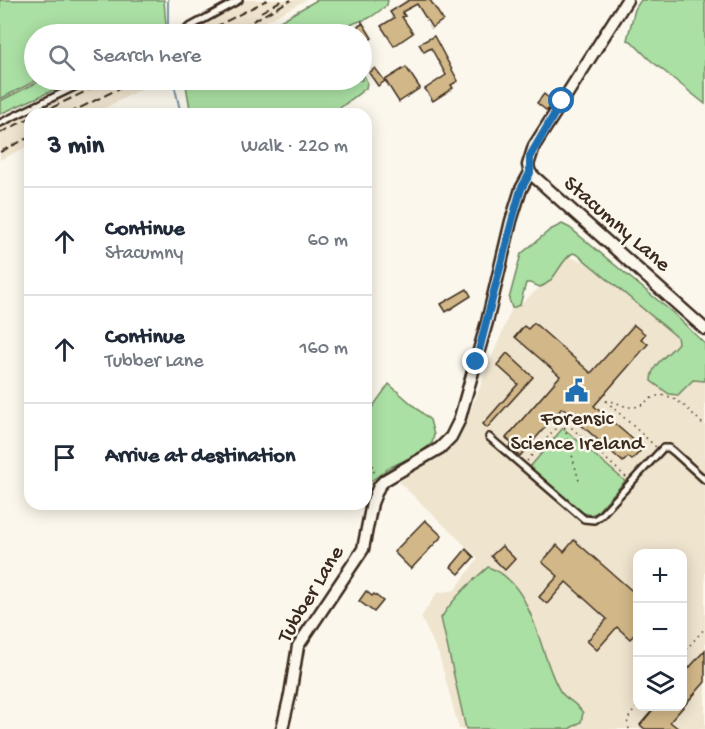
<!DOCTYPE html>
<meta charset="utf-8">
<style>
body{margin:0;font-family:"Gochi Hand",sans-serif;background:#f6f6f7;color:#1f2937}
.controls{position:absolute;right:18px;bottom:18px;display:grid;overflow:hidden;border-radius:12px;box-shadow:0 3px 15px #0003}
.controls button{width:54px;height:54px;display:grid;place-items:center;padding:0;border:0;border-bottom:2px solid #e0e1e3;background:#fff;color:#1f2937;font:30px sans-serif}
.stop{position:absolute;width:18px;height:18px;margin:-14px;border:4px solid #1f6fb2;border-radius:50%;background:#fff}
.stop.end{background:#1f6fb2;border-color:#fff;box-shadow:0 2px 6px #0008}
.list{margin:0;padding:0;list-style:none}
h2{display:flex;justify-content:space-between;align-items:center;height:78px;margin:0;padding:0 24px;font-size:26px}
h2 small{font-size:20px;font-weight:400;color:#747a83}
.list li{display:grid;grid-template-columns:39px 1fr auto;gap:18px;align-items:center;box-sizing:border-box;height:108px;padding:0 24px;border-top:2px solid #e0e1e3}
.list b{display:block;font-size:22px;white-space:nowrap}
.list p{margin:0;font-size:20px;white-space:nowrap;color:#747a83}
.list em{font-size:20px;font-style:normal;color:#747a83}
.icon{flex:none;width:33px;height:33px;fill:none;stroke:currentColor;stroke-width:2;stroke-linecap:round;stroke-linejoin:round}
.map{position:relative;flex:none;width:705px;height:729px;overflow:hidden}
.search{position:absolute;background:#fff;box-shadow:0 3px 15px #0003;left:24px;top:24px;width:348px;height:66px;display:flex;align-items:center;gap:15px;box-sizing:border-box;padding:0 21px;border-radius:33px;color:#747a83;font-size:22px}
.panel{position:absolute;background:#fff;box-shadow:0 3px 15px #0003;left:24px;top:108px;width:348px;height:402px;border-radius:18px}
.map>svg:first-child{display:block}
.built{fill:#efe4ce;fill-rule:evenodd}
.green{fill:#aae0a4;stroke:#728561;stroke-width:1.5}
.lines{fill:none;stroke-linecap:round;stroke-linejoin:round}
.stream{stroke:#7693a5;stroke-width:2}
.building{fill:#d2b888;stroke:#3b2a1e;stroke-width:1.5}
.service-casing{stroke:#3b2a1e;stroke-width:10}
.minor-casing{stroke:#3b2a1e;stroke-width:15}
.path{stroke:#3b2a1e;stroke-width:1.5;stroke-dasharray:1.5 4.5;stroke-linecap:butt}
.service{stroke:#fbf7ec;stroke-width:5}
.minor{stroke:#fbf7ec;stroke-width:10}
.rail{stroke:#3b2a1e;stroke-width:2;stroke-dasharray:9 4.5;stroke-linecap:butt}
.route{stroke:#1f6fb2;stroke-width:8}
.labels{text-anchor:middle;dominant-baseline:central;stroke-width:5;stroke-linejoin:round;paint-order:stroke}
.street-label{font-size:22px;fill:#3b2a1e;stroke:#fbf7ec}
.poi-label{font-size:22px;fill:#3b2a1e;stroke:#fbf7ec}
</style>
<div class="map">
<svg width="705" height="729" viewBox="0 0 705 729">
<rect width="100%" height="100%" fill="#fbf7ec"/>
<filter id="ink" filterUnits="userSpaceOnUse"><feTurbulence type="fractalNoise" baseFrequency=".0167" numOctaves="2"/><feDisplacementMap in="SourceGraphic" scale="12" xChannelSelector="R" yChannelSelector="G"/><feConvolveMatrix kernelMatrix="1 2 1 2 8 2 1 2 1" color-interpolation-filters="sRGB"/></filter>
<g filter="url(#ink)">
<g class="built">
<path d="M232,0H306L242,34H169Z"/>
<path d="M81,80H159L93,114H30V145L0,160V117Z"/>
<path d="M566,256L592,264L677,337L678,343L654,366L651,381L669,394L684,390L693,380L705,381V729H459L439,655L421,617L437,593L455,590L478,558L399,482L415,471L437,459L458,441L512,308L520,305L540,287L546,285L557,273ZM638,554H682V706H638Z"/>
</g>
<g class="green">
<path d="M0,0H164L166,26L155,34H34V80H37L0,99Z"/>
<path d="M317,0H388L387,5C381,10 374,16 367,19C357,22 347,24 343,34H257Z"/>
<path d="M641,0H705V104L649,59L631,41L627,40L635,9Z"/>
<path d="M362,71L367,82L366,88L332,114H191L185,80H362Z"/>
<path d="M42,80H76L0,114V101Z"/>
<path d="M562,224L570,228L672,312L705,344V381L693,380L678,395L669,394L651,381C651,363 668,356 678,343L677,337L578,255L573,253C559,261 557,281 540,287L530,283H526L520,305L512,308L509,299L521,254L550,230Z"/>
<path d="M389,384L430,420L434,435L432,443L421,452L389,468L371,481L366,480V416Z"/>
<path d="M563,428L625,481L596,513L590,515L581,512L530,467Z"/>
<path d="M488,567C535,582 538,655 560,691C566,700 576,702 583,713L581,722L569,729H466L441,618C454,597 470,583 488,567Z"/>
</g>
<g class="lines">
<g class="stream">
<path d="M168,24V0"/>
<path d="M173,80L181,114"/>
</g>
</g>
<g class="building">
<path d="M409,0H430L443,20L432,28L417,4L402,12L405,16L402,17L413,33L394,46L381,26L394,18L390,12Z"/>
<path d="M362,22L372,38L362,45V34H345L362,24Z"/>
<path d="M434,36L458,81L451,85L453,88L433,101L425,89L446,75L431,48L424,52L419,44Z"/>
<path d="M406,67L420,88L399,102L385,80Z"/>
<path d="M375,68L385,81L378,86L369,73Z"/>
<path d="M544,94L551,100L553,97L555,99L547,111L537,103Z"/>
<path d="M467,289L471,296L446,312L441,304Z"/>
<path d="M534,323L591,373L634,325L645,334L641,339L648,344L594,406L643,448L632,460L628,457L623,462L562,408L520,456L509,447L512,443L506,438L560,376L515,337L524,326L528,329Z"/>
<path d="M507,353L533,377L487,428L483,424L518,384L497,365Z"/>
<path d="M425,520L442,536L411,569L394,552Z"/>
<path d="M574,540L638,596V631L630,639L617,627L597,650L587,641L607,619L566,582L547,604L539,597L558,576L542,562L557,545L564,552Z"/>
<path d="M502,546L515,559L505,570L491,556Z"/>
<path d="M466,549L474,557L459,574L451,567Z"/>
<path d="M366,591L372,596L374,594L383,601L374,612L359,601Z"/>
<path d="M705,650V682L670,722L679,729H645L640,725L656,706H682V676Z"/>
</g>
<g class="lines">
<defs>
<g id="service">
<path d="M177,34L239,0"/>
<path d="M0,123L89,80"/>
<path d="M489,437L584,519L594,520L601,515L663,448H669L674,452L705,480"/>
</g>
<g id="minor">
<path d="M530,173L705,329"/>
<path d="M530,173L528,165L534,146L627,0"/>
<path d="M282,729L290,695L298,646L363,549L372,503L379,486L385,480L440,448L451,437L459,421L487,322L511,221L521,189L530,173"/>
</g>
</defs>
<use href="#service" class="service-casing"/>
<use href="#minor" class="minor-casing"/>
<g class="path">
<path d="M606,401C616,400 623,408 633,407C642,407 646,400 654,397C673,389 692,414 705,426"/>
<path d="M606,401L656,447"/>
<path d="M563,421L579,481"/>
<path d="M527,461L563,420L626,477"/>
<path d="M372,465L375,475"/>
<path d="M682,654L705,628"/>
<path d="M629,729L627,720L638,705"/>
</g>
<use href="#service" class="service"/>
<use href="#minor" class="minor"/>
<g class="rail">
<path d="M261,12L282,0"/>
<path d="M202,34L267,0"/>
<path d="M229,34L291,0"/>
<path d="M39,114L109,80"/>
<path d="M68,114L136,80"/>
<path d="M0,133L30,118"/>
<path d="M0,152L30,137"/>
</g>
</g>
</g>
<g class="lines" filter="url(#ink)">
<path class="route" d="M476,362L512,221L521,189L530,173V156L562,101"/>
</g>
<defs>
<symbol id="civic-bare" viewBox="-9 -9 18 18"><path d="M-.6-6.5H3V-4.5H.6V-3L4-1V1h2V6H-6V1h2V-1L-.6-3ZM-1.2 2.5V6h2.4V2.5Z" fill="#1f6fb2" stroke="#fbf7ec" stroke-width="2.5" paint-order="stroke"/></symbol>
</defs>
<g fill-rule="evenodd">
<use href="#civic-bare" x="560" y="374" width="33" height="33"/>
</g>
<g class="labels">
<g class="street-label">
<text transform="translate(616 225) rotate(41)">Stacumny Lane</text>
<text transform="translate(312 595) rotate(-59)">Tubber Lane</text>
</g>
<g class="poi-label">
<text x="577" y="420">Forensic<tspan x="577" dy="25">Science Ireland</tspan></text>
</g>
</g>
</svg>
<div class="controls">
<button>+</button>
<button>−</button>
<button><svg class="icon" aria-label="layers" viewBox="0 0 24 24"><path d="M12 4l9 5-9 5-9-5zM3 14l9 5 9-5"/></svg></button>
</div>
<div class="stop" style="left:562px;top:101px"></div>
<div class="stop end" style="left:476px;top:362px"></div>
<div class="search"><svg class="icon" aria-label="search" viewBox="0 0 24 24"><circle cx="10" cy="10" r="6"/><path d="M15 15l6 6"/></svg>Search here</div>
<section class="panel">
<h2>3 min<small>Walk · 220 m</small></h2>
<ul class="list">
<li><svg class="icon" aria-label="ahead" viewBox="0 0 24 24"><path d="M12 20V5M6 11l6-6 6 6"/></svg><div><b>Continue</b><p>Stacumny</p></div><em>60 m</em></li>
<li><svg class="icon" aria-label="ahead" viewBox="0 0 24 24"><path d="M12 20V5M6 11l6-6 6 6"/></svg><div><b>Continue</b><p>Tubber Lane</p></div><em>160 m</em></li>
<li><svg class="icon" aria-label="arrive" viewBox="0 0 24 24"><path d="M6 21V4h12l-3 4 3 4H6"/></svg><div><b>Arrive at destination</b></div></li>
</ul>
</section>
</div>
